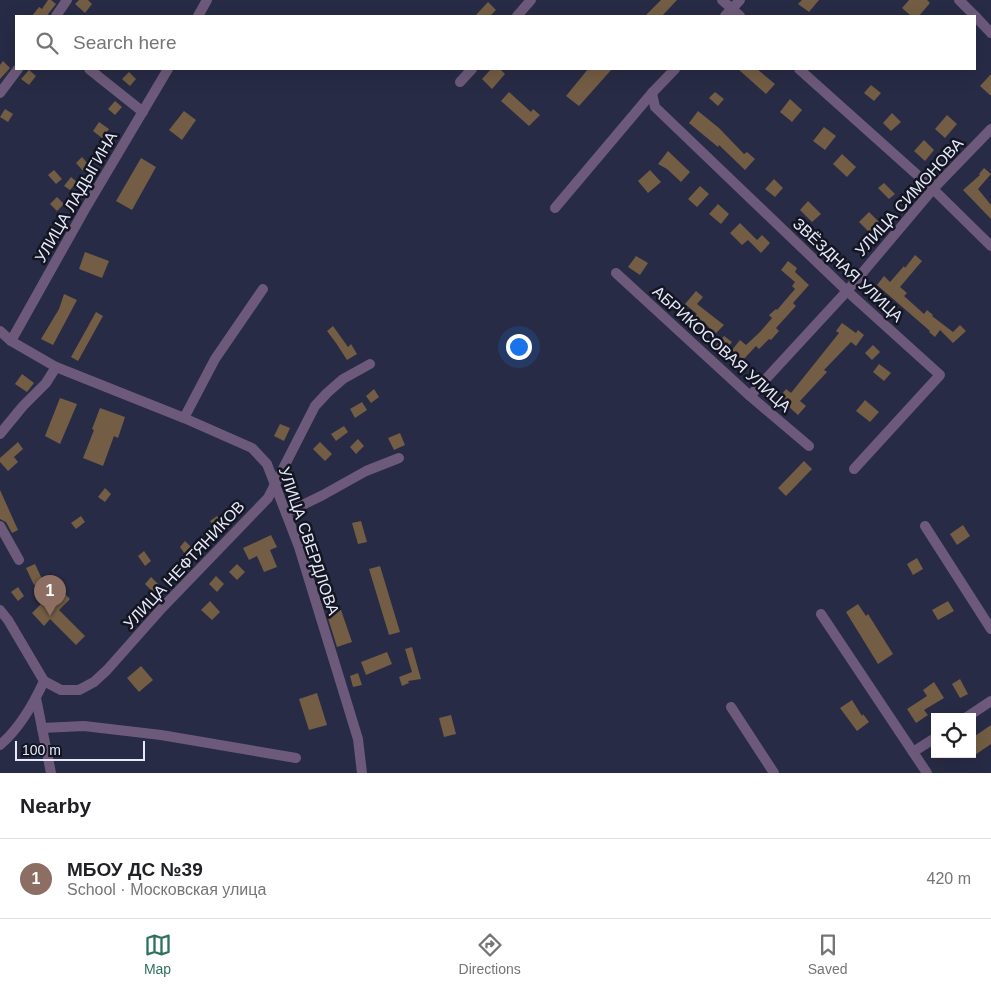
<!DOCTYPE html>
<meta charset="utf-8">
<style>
body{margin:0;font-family:Arial,sans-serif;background:#f2f2f2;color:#202124}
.controls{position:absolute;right:15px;bottom:15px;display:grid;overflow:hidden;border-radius:0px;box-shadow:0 5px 20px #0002}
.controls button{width:45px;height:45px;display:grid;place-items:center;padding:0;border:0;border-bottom:1px solid #e0e0e0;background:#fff;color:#202124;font:25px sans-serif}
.scale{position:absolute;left:15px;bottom:12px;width:130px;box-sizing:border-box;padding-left:5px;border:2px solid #e6e9fb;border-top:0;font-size:14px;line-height:18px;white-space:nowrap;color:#e6e9fb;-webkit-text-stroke:4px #131520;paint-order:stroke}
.you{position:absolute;left:518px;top:346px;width:18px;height:18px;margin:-12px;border:4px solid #fff;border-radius:50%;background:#1a73e8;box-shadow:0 0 0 8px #1a73e833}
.badge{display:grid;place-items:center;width:32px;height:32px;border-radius:50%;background:#2f725c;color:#fff;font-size:16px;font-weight:700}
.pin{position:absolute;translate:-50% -41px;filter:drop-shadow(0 1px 2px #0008)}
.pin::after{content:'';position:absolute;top:26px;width:18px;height:15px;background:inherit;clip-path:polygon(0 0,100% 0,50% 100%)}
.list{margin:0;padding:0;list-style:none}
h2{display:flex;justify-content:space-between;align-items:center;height:65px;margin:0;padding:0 20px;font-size:21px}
h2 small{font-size:16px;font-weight:400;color:#757577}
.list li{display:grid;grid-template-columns:32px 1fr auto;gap:15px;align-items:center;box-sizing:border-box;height:80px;padding:0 20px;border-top:1px solid #e0e0e0}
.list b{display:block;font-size:19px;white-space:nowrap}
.list p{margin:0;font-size:16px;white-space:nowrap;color:#757577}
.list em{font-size:16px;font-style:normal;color:#757577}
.icon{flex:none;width:28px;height:28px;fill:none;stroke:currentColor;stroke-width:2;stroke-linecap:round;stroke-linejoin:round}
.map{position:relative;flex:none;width:991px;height:773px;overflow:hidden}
.search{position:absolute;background:#fff;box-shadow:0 5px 20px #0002;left:15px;right:15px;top:15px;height:55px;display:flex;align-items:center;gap:12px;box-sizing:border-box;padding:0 18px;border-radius:0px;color:#757577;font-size:19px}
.sheet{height:145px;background:#fff}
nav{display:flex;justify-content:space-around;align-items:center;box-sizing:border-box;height:70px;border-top:1px solid #e0e0e0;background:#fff;font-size:14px;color:#757577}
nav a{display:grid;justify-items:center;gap:2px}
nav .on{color:#2f725c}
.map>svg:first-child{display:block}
.building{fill:#735d44}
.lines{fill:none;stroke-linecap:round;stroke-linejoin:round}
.minor{stroke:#6d5a7b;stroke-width:10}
.labels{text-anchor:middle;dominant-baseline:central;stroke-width:5;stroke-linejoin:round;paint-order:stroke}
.street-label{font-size:16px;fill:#e6e9fb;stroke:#131520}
</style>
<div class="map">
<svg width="991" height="773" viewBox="0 0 991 773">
<rect width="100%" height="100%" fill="#282b45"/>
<g class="building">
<path d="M48,0H51L56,4L48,14L49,16H32L39,7L42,9Z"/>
<path d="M79,0H88L92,4L85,13L75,4Z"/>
<path d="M661,0H677L662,16H645Z"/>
<path d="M802,0H819L809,12L798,4Z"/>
<path d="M909,0H927L930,3L919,16H911L902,8Z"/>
<path d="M488,2L496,10L490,16H475Z"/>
<path d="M3,61L10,68L0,79V65Z"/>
<path d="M491,69H500L505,74L492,89L482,79Z"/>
<path d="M588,69H612L579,106L566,96Z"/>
<path d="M738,69H757L775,84L766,94Z"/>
<path d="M29,70L36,76L29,85L21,79Z"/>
<path d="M129,72L136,79L130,86L122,79Z"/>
<path d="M991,74V96L980,86Z"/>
<path d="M871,85L881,93L874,101L864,93Z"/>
<path d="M509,92L531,112L533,109L540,115L529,126L501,101Z"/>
<path d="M715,92L724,99L718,106L709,98Z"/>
<path d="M790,99L802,110L792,122L780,112Z"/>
<path d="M115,101L122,107L115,115L108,109Z"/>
<path d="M5,109L13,114L8,122L0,117Z"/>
<path d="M184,111L196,120L182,140L169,130Z"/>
<path d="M698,111L719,128L744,154L747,152L755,159L745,170L719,145L718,147L689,123Z"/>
<path d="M892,113L901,122L891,131L883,123Z"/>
<path d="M947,115L957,124L945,138L935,129Z"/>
<path d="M99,122L109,129L102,138L93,131Z"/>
<path d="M824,127L836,136L825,150L813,141Z"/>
<path d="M924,140L934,150L925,161L914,151Z"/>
<path d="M668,151L690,172L681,182L667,169L658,164Z"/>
<path d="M842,154L856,167L847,177L833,164Z"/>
<path d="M82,157L89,165L83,171L76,163Z"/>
<path d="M141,158L156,167L132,210L116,201Z"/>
<path d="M984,168L991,174L978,189L991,205V219L963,190L980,175L979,174Z"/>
<path d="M54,170L62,179L56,184L48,175Z"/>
<path d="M650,170L661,182L648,193L638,181Z"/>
<path d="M71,177L77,182L70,190L64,186Z"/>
<path d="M774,179L783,188L775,197L765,189Z"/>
<path d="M884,183L895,194L889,199L878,188Z"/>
<path d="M700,186L709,194L697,207L688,199Z"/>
<path d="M57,197L64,204L57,211L50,204Z"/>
<path d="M808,201L821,214L812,222L800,210Z"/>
<path d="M718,204L729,214L721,224L709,214Z"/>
<path d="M869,212L879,222L869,232L859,222Z"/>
<path d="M740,223L757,240L762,235L770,243L761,253L748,240L742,245L730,233Z"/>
<path d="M85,252L109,261L102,278L79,269Z"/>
<path d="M915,255L922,261L900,287L907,293L904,296L924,314L927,310L933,315L932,316L953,332L960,325L966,331L953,343L940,330L935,337L929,332L930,331L877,285L884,276L890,282L904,266L905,268Z"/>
<path d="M636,256L648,263L640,275L628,267Z"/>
<path d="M788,261L797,268L795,272L809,285L793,303L796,306L776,328L779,331L771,340L769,339L759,349L756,346L743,360L732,350L740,340L746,345L760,332L772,318L769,315L776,309L777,310L795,289L792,286L795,282L781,270Z"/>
<path d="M696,291L703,297L697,304L724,325L715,334L703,321L701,323L694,317L697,314L685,304Z"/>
<path d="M64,294L77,300L53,345L41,339L59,309Z"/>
<path d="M96,312L103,316L78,361L71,357Z"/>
<path d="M842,323L856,333L858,330L864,335L856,346L851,342L824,370L827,372L800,401L806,406L798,415L779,398L786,389L791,393L839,333L836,331Z"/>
<path d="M333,326L348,347L351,344L357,354L347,360L336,343L327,331Z"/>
<path d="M724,336L732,342L723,353L715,346Z"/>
<path d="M873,345L880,352L872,360L865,353Z"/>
<path d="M879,364L891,373L884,381L873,372Z"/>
<path d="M22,374L34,383L27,392L15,384Z"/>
<path d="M374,389L379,397L371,403L366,396Z"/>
<path d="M60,398L77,404L60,444L45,436Z"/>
<path d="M865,400L879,412L870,422L856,411Z"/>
<path d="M362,402L367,410L355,418L350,409Z"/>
<path d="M100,408L125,417L118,438L114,436L103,466L83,458L94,430L92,429Z"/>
<path d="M280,424L290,428L284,441L274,436Z"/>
<path d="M344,426L348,432L336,441L331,434Z"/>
<path d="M400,433L405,445L394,450L388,438Z"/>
<path d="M358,439L364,446L356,454L350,447Z"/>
<path d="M18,442L23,449L14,457L18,462L8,471L0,462V458Z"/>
<path d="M320,442L332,454L325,461L313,449Z"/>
<path d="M804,461L812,469L786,496L778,488Z"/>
<path d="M105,488L111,494L105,502L98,497Z"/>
<path d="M0,490L18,530L12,533L6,522L0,519Z"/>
<path d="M81,516L85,522L76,529L71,523Z"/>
<path d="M217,516L223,523L216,529L210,521Z"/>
<path d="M361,521L367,542L358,544L352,523Z"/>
<path d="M963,525L970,536L957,545L950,534Z"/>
<path d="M271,535L277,547L270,550L277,567L264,572L257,556L249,560L243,548Z"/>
<path d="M185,541L194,550L187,557L180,547Z"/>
<path d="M144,551L151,561L145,566L138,556Z"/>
<path d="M917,558L923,569L913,575L907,564Z"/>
<path d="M35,564L43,581L34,585L26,568Z"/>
<path d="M237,564L245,572L237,580L229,572Z"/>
<path d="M380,566L400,632L389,635L369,569Z"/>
<path d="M216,576L224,584L217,592L209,584Z"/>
<path d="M151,577L160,586L154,593L145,584Z"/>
<path d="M18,587L24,596L18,601L11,592Z"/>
<path d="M58,587L70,599L59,610L85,636L76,645L50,619L44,626L32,613Z"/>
<path d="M210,601L220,612L212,620L201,610Z"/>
<path d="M948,601L954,611L938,620L932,610Z"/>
<path d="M858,604L866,616L868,614L893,654L878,664L846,612Z"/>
<path d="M341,610L352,642L337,647L327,615Z"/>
<path d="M412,647L421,679L408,681L409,683L402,686L399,677L412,672L405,649Z"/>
<path d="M387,652L392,664L366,675L361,662Z"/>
<path d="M141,666L153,680L139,692L127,678Z"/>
<path d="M358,673L362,685L353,687L350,676Z"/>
<path d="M960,679L968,694L960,698L952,684Z"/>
<path d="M934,682L944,698L924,710L928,715L916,723L907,709L927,696L923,690Z"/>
<path d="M317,693L327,725L309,730L299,699Z"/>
<path d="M852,700L862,716L863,714L869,722L857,731L840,708Z"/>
<path d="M451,715L456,734L444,737L439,718Z"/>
<path d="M991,725V744L972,757V738Z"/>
</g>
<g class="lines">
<g class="minor">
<path d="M722,0L740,16"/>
<path d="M959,0L975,16"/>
<path d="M56,16L67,0"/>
<path d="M198,16L207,0"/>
<path d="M517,16L531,0"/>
<path d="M725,16L740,0"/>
<path d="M975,16L991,33"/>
<path d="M89,69L143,112"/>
<path d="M799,69L933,189L991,246"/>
<path d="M460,82L472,69"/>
<path d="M0,93L18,69"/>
<path d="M652,93L655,107L847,291L940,375L854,469"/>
<path d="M555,208L652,93L675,69"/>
<path d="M616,273L750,396L809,446"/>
<path d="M0,331L11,341L56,367L184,418L252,448L267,464L299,547L358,739L362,773"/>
<path d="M11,341L85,209L168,69"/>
<path d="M750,396L847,291L933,189L991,129"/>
<path d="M184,418L215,359L263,289"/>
<path d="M0,434L23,406L46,383L56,367"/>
<path d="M286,513L323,495L366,471L399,458"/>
<path d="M0,526L19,560"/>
<path d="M925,526L991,629"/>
<path d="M0,610L8,620L44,681"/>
<path d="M821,614L927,773"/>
<path d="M36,698L51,773"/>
<path d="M731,707L774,773"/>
<path d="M967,717L991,701"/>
<path d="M42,728L84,726L161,735L296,758"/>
<path d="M0,745C20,728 33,705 44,681L61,690H79L94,682L107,670L162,608L268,498L315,406L327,393L343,379L370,364"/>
<path d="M913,752L935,738"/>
</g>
</g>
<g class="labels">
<g class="street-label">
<text transform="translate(76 197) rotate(-60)">УЛИЦА ЛАДЫГИНА</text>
<text transform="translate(909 197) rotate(-48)">УЛИЦА СИМОНОВА</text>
<text transform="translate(848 270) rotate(43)">ЗВЁЗДНАЯ УЛИЦА</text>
<text transform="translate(722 349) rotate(42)">АБРИКОСОВАЯ УЛИЦА</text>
<text transform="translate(309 541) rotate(71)">УЛИЦА СВЕРДЛОВА</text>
<text transform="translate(184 565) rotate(-47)">УЛИЦА НЕФТЯНИКОВ</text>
</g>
</g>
</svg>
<div class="controls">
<button><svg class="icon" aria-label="locate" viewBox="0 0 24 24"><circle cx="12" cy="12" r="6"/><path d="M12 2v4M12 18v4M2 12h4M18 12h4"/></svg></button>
</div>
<div class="scale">100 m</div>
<div class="you"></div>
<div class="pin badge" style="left:50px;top:616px;background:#8d6e63">1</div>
<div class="search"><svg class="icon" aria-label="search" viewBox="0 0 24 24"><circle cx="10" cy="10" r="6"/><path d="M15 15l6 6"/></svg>Search here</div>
</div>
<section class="sheet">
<h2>Nearby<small></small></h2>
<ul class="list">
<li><span class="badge" style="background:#8d6e63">1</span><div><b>МБОУ ДС №39</b><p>School · Московская улица</p></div><em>420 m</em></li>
</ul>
</section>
<nav>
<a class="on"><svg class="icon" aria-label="map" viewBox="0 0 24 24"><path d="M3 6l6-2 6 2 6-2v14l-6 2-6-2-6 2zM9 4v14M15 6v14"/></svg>Map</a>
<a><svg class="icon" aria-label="directions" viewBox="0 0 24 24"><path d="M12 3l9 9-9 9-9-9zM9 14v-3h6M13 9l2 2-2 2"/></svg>Directions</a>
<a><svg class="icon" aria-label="saved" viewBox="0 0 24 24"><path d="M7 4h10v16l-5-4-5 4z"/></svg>Saved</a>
</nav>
